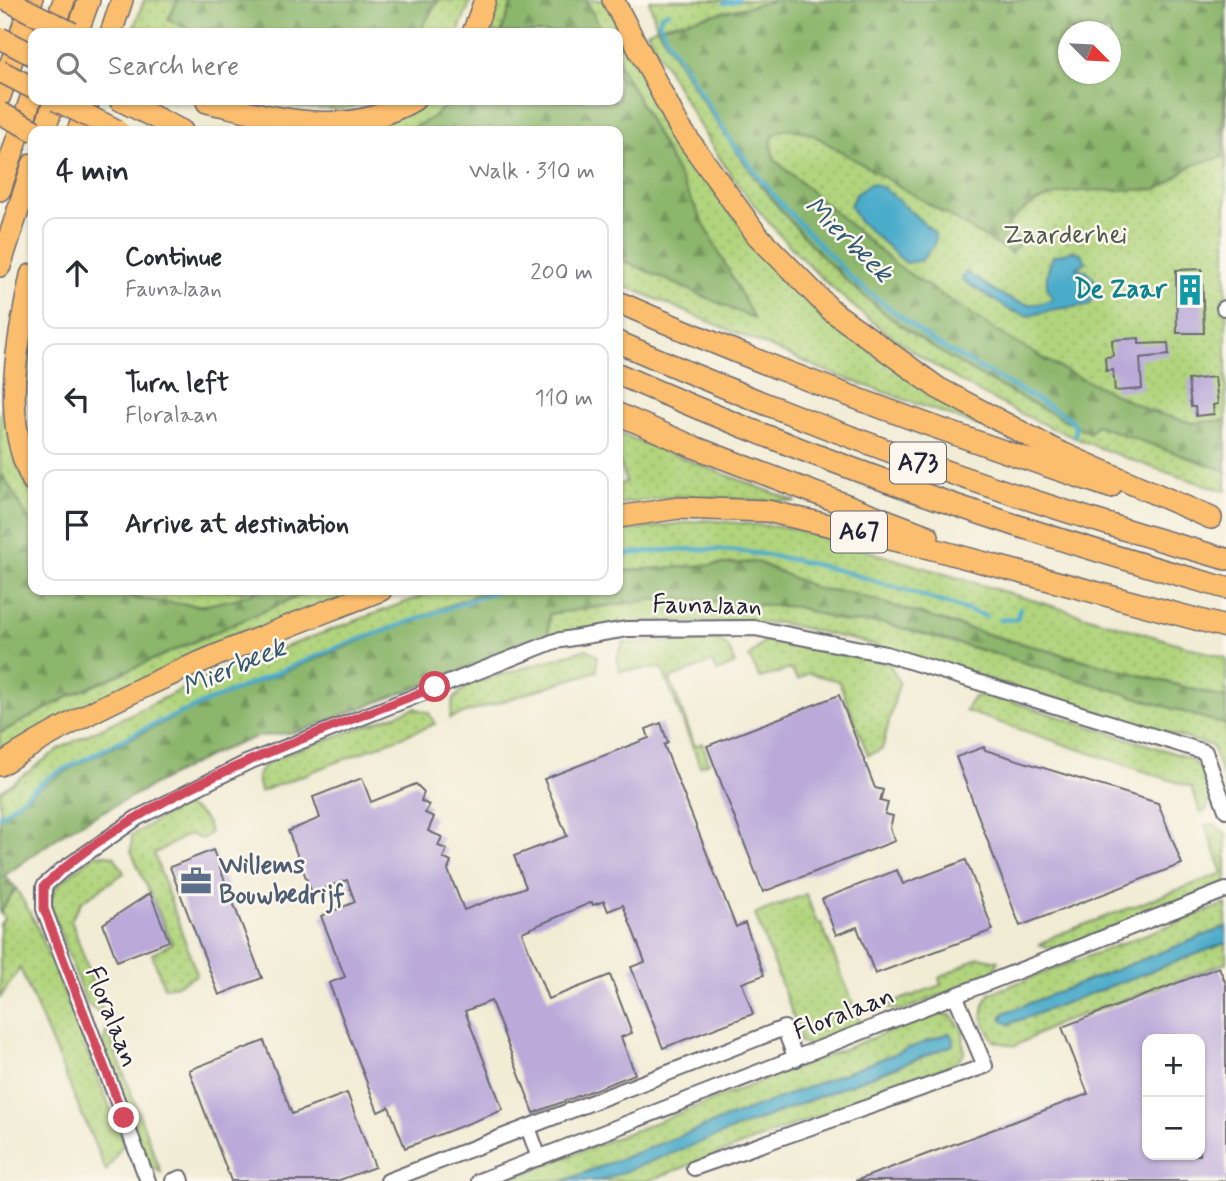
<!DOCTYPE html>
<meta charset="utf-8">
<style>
body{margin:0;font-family:Mynerve,sans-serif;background:#f7f7f7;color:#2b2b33}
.controls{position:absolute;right:21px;bottom:21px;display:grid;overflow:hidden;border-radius:14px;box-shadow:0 2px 5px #0004}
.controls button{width:63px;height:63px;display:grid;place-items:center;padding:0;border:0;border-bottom:2px solid #e1e1e2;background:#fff;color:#2b2b33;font:35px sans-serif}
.compass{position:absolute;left:1058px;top:21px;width:63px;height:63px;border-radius:50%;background:#fff;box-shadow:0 2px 5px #0004;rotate:114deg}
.stop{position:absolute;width:21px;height:21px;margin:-16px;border:5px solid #d1495b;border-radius:50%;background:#fff}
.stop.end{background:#d1495b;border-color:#fff;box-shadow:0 2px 7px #0008}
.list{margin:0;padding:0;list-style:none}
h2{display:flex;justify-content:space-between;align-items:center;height:91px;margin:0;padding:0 28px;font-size:30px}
h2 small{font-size:23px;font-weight:400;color:#7c7c81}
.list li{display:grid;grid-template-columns:46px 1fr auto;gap:21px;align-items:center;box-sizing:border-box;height:112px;margin:0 14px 14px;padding:0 14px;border:2px solid #e1e1e2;border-radius:14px}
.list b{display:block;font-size:26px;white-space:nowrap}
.list p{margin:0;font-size:23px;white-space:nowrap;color:#7c7c81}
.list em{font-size:23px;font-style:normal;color:#7c7c81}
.icon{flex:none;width:38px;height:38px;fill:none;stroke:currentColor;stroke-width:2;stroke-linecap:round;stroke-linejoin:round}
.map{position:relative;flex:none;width:1226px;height:1181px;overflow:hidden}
.search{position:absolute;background:#fff;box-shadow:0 2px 5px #0004;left:28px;top:28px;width:595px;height:77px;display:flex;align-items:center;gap:18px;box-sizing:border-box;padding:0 24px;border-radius:14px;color:#7c7c81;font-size:26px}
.panel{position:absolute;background:#fff;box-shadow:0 2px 5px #0004;left:28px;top:126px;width:595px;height:469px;border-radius:14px}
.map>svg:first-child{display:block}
.green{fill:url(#green-dots);stroke:#6a7b5c;stroke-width:2;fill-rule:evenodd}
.forest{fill:url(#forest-firs);stroke:#576c54;stroke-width:2;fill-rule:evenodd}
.water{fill:#4bacca;stroke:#366782;stroke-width:2}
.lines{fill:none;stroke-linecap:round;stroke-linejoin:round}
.stream{stroke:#4bacca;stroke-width:4.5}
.building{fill:#baa9d9;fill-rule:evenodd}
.minor-casing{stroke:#6a6971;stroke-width:18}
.highway-casing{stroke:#6a6971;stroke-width:24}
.minor{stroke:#fff;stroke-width:14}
.highway{stroke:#fbbd6e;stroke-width:21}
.highway-bridge-casing{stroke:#6a6971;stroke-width:24;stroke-linecap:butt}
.highway-bridge{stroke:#fbbd6e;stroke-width:21}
.route{stroke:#d1495b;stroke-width:9}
.labels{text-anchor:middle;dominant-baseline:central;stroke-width:5;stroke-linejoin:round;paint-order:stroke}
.shield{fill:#fbf7ec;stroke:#636270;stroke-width:2}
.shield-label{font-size:24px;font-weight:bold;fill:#22223b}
.park-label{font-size:26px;fill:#4d574f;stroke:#fbf7ec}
.culture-label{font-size:26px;font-weight:bold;fill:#0d838f;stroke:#fbf7ec;text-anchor:end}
.street-label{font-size:26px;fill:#22223b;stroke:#fbf7ec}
.service-label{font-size:26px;font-weight:bold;fill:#4e5e75;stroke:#fbf7ec;text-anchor:start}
.water-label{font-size:28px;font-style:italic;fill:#325974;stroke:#fbf7ec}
</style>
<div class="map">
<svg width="1226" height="1181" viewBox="0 0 1226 1181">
<defs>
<pattern id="green-dots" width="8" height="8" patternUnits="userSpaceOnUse" patternTransform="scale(1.75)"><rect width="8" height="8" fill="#b1d47d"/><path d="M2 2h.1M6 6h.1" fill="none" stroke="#98b66d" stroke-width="1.8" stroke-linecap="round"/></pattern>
<pattern id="forest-firs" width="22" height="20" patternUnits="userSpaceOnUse" patternTransform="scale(1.75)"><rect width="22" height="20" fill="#8cb66c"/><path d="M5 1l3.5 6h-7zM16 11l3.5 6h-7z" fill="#72945a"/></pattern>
</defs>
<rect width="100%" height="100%" fill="#fbf7ec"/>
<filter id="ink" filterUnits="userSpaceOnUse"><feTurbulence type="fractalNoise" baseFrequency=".0143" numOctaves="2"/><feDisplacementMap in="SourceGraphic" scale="14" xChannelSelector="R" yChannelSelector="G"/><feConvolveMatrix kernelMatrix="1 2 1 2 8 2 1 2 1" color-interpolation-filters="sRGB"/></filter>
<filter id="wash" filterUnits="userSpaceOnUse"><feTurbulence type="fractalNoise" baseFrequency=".00686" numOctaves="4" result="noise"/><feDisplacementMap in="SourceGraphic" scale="28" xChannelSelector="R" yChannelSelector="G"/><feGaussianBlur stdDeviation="1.57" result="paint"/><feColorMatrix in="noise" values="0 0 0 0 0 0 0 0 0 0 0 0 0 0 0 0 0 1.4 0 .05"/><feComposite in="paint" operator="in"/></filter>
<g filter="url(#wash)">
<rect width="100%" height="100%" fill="#f1ecd4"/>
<g class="green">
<path d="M144,0H178L169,19L196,33H138L133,30Z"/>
<path d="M438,0H471L458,33H419Z"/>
<path d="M493,0H513L501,33H479Z"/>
<path d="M586,0H603L719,198L775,270L835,324L1043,449L831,373L618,283V258L753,318L618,61V33H603Z"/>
<path d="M649,0H1226V491C1031,433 866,353 740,187C704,139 676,84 647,32L657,27ZM1068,32H1110V74H1068Z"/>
<path d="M266,100H380C340,113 306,111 266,100Z"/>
<path d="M421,100H453L427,121L406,131H301Z"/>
<path d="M33,327V432C25,397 29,362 33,327Z"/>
<path d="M7,394L16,461L33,498V527L3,476L0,485V415Z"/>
<path d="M618,433L797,502L680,496L618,504V485L626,482L618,457Z"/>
<path d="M705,520L791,528L1226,658V698L990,635L847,592L818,589L757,562L618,571V532Z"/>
<path d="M115,590H260C217,613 159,608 115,590Z"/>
<path d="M312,590H366L0,755V733L72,695Z"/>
<path d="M438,590H493L187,711L77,765L32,792L0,815V792L62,747L218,672Z"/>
<path d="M665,598L797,607L845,622L883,623L999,655L1226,725V785L1212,746L863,642L781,623L643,622L548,638L549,614Z"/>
<path d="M718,639L729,648L735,664L717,672L712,662L670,679L695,746L702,743L709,762L700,766L662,668L620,671L617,657L623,643Z"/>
<path d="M765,640L890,664L899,683L882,749L868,755L839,681L808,673L798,680L791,669L760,678L749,657Z"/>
<path d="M587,649L597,656V671L450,718L453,700L467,685Z"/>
<path d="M991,695L1189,758L1204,772L1212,798L1206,811L1201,813L1191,787L965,711L974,697Z"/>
<path d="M415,708L429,713L435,724L260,792L257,777L263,767L277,757Z"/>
<path d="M181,806C196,809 207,817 210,833L202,839L189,834L154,854L197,975L174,986L164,987L152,954L172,943L131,851L132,835Z"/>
<path d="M1213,824L1226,833V884L1057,949L1040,945L1054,936L1223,873L1205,825Z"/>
<path d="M96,854L114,856L124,873L81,902L71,920L102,1008L100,1014L86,1003L50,904L56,886Z"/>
<path d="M16,888L37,926L124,1143L106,1171L20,968L0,998V924L4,919L1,912L5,900Z"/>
<path d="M806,894L817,923H821L861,1024L812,1046L795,1040L801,1037L755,914Z"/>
<path d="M1226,904V927L1004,1013L1001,1017L1009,1024L1226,943V963L1057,1024L1015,1046L994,1041C983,1023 977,1010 991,993Z"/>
<path d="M979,957L998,961L993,974L904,1010L888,1009L886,1005L941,985L939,978Z"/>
<path d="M934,1014L951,1015L963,1030L964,1054L956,1063L648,1181H600L953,1045V1038L949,1033L563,1181H505Z"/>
<path d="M107,1029L161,1172L146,1165L103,1045Z"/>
</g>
<g class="forest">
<path d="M178,0H438L419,33H196L168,19Z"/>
<path d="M513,0H586L603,33H501Z"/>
<path d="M777,0H1226L1223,157C1210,160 1197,162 1185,170C1175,177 1170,185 1157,189C1104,193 1041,179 1005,229L1021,241L1011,253L813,135C789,124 760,128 776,161L896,265L1005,336L1064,370L1150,411L1192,423L1226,420V471L1096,425L1090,433C1024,399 955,366 896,322C793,245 722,137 657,27ZM1068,32H1110V74H1068Z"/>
<path d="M618,61L754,319L618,258V131H406L427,121L453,100H618Z"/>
<path d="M3,476L33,527V590H115L138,599L201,606L235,599L260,590H312L72,695L0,733V485Z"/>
<path d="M757,562L818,589L847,592L990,635L1226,698V725L999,655L883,623L845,622L797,607L665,598L549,614L548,638L298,732L256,737L212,754L68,830L4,876L16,888L0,913V815L32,792L77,765L187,711L477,594L493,590H618V571Z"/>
</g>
<g class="water">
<path d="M871,183L884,188L935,233V243L922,260L906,263L858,220L850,205L856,194Z"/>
<path d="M1073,251L1081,253L1086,262L1076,268L1087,271L1094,278L1095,295L1089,305L1056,309L1028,316L1010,310L962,280L966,272C993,288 1022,317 1053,298C1042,287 1047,270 1053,256Z"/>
<path d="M1226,927V943L1009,1024L1002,1020L1004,1013Z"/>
<path d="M949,1033L953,1038V1045L600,1181H563Z"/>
</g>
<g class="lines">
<g class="stream">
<path d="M724,3L738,0"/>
<path d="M669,12L661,15L659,22L666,37L730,140L781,204L854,281L935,343L1068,417L1076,427L1075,435"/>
<path d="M618,555C657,550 696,547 736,551C821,559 905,591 986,616"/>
<path d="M1000,620L1017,619L1020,608"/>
<path d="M0,816L49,777L150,726L338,647L500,590"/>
</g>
</g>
<g id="blocks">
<g class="building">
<path d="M1202,269L1204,333H1177L1176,270Z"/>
<path d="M1139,338V344L1168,343L1169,355L1140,358L1142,389L1115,391L1113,370L1106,371L1105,357L1113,356L1112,340Z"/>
<path d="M1215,377L1218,404L1213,405L1214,414L1196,416L1195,407H1191L1188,380Z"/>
<path d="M839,695L875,788L883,790L880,801L888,803L885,814L893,816L890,828L895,841L763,892L707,746Z"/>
<path d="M661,723L668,743L664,745L736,927L745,923L764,975L742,983L753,1014L663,1048L631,967L645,962L623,905L608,911L604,901L593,905L592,902L522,932L548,999L610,975L632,1033L621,1037L635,1074L534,1113L491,1001L465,1011L503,1110L405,1148L389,1107L378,1112L329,983L345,977L321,916L355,902L347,880L312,893L288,831L320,818L313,797L362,778L371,802L416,784L424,792L421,801L429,805L425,813L434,817L428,831L442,837L438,846L447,849L443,858L451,862L448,870L464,910L526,887L514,856L567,836L544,779L649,738L646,729Z"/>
<path d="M984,747L985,750L1158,803L1182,864L1020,926L956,757Z"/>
<path d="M213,850L262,978L219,995L170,867Z"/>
<path d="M966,860L993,930L875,974L857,927L836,935L822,899L897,870L903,884Z"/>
<path d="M150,893L169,941L117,961L103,924Z"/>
<path d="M1219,967L1226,984V1181H855L1088,1094L1062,1027ZM1147,1039H1200V1155H1147Z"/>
<path d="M264,1041L292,1114L347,1093L375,1167L337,1181H231L189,1070Z"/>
</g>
</g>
</g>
<g filter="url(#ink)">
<use href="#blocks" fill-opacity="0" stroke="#6a6971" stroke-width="2"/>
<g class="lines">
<defs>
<g id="minor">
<path d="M1224,308H1226"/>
<path d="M528,1127L539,1158"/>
<path d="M694,1168L985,1066L956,997"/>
<path d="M148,1181L44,909V886L61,871L137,818L246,763L555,641L627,629L755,628L886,654L1205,752L1226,810"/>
<path d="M173,1181L181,1178L182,1181"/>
<path d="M388,1181L784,1028L796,1059"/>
<path d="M479,1181L1226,890"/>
</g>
<g id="highway">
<path d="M613,0L680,128L757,235L832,311L938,388L1057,451L1211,518"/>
<path d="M53,33L64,0"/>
<path d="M77,33L89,0"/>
<path d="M111,33L122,0"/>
<path d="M473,33L485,0"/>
<path d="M0,96L32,0"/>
<path d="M120,100L182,131"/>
<path d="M207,102C279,118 345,140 414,100"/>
<path d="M44,131L55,100"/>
<path d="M78,131L89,100"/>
<path d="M0,190L33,92"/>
<path d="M0,266L33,164"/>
<path d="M31,275C18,342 0,417 33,481"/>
<path d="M618,302C779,373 943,432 1110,487"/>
<path d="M618,342C815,429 1018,501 1226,559"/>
<path d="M618,374C815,461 1018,531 1226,588"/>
<path d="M618,414L694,447L928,536"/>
<path d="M618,517L679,508L767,511L929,548L1226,627"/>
<path d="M0,765C117,689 252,641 381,590"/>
</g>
</defs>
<use href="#minor" class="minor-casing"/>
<use href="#highway" class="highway-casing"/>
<use href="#minor" class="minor"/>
<use href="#highway" class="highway"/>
<defs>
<g id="highway-bridge">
<path d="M7,0L72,33"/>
<path d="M0,38L33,55"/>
<path d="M0,71L33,88"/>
<path d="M56,100L118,131"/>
<path d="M0,113L35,131"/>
</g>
</defs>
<use href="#highway-bridge" class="highway-bridge-casing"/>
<use href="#highway-bridge" class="highway-bridge"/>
</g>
</g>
<g class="lines" filter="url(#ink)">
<path class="route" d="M124,1118L44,909V886C144,790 308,738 435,687"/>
</g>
<defs>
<symbol id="building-bare" viewBox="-9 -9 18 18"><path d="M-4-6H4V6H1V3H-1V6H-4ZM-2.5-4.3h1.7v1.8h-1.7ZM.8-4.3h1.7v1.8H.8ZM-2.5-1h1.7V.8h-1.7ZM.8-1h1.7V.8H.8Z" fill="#0f9aa8" stroke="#fbf7ec" stroke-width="2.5" paint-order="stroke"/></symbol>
<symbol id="office-bare" viewBox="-9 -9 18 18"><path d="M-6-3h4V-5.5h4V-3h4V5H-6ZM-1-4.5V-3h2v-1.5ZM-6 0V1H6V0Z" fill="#5c6f8a" stroke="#fbf7ec" stroke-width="2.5" paint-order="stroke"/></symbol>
</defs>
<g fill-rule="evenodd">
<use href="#building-bare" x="1168" y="268" width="44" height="44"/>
<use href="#office-bare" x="174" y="859" width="44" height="44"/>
</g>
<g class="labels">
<g class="shield">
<rect x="890" y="442.5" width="56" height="41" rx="5"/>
<rect x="831" y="511.5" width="56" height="41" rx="5"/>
</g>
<g class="shield-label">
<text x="918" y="463">A73</text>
<text x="859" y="532">A67</text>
</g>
<g class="park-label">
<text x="1065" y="236">Zaarderhei</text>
</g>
<g class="culture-label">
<text x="1167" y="290">De Zaar</text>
</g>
<g class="street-label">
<text transform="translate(707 606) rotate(1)">Faunalaan</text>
<text transform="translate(844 1014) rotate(-21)">Floralaan</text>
<text transform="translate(111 1017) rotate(69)">Floralaan</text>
</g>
<g class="service-label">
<text x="219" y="866">Willems<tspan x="219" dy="30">Bouwbedrijf</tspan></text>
</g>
<g class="water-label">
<text transform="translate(848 240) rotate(44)">Mierbeek</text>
<text transform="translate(234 668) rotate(-23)">Mierbeek</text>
</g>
</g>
</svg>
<div class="controls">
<button>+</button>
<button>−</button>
</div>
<svg class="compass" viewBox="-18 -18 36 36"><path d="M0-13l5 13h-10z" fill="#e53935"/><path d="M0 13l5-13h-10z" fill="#7c7c81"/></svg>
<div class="stop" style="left:435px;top:687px"></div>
<div class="stop end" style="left:124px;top:1118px"></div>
<div class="search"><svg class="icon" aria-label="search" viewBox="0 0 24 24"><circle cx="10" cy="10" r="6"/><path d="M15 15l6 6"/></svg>Search here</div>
<section class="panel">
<h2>4 min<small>Walk · 310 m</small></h2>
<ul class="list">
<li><svg class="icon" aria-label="ahead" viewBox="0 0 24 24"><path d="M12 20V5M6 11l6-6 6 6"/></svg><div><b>Continue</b><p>Faunalaan</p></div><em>200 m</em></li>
<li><svg class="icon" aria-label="left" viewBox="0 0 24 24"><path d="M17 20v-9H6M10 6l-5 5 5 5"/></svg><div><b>Turn left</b><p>Floralaan</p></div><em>110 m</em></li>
<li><svg class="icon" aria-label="arrive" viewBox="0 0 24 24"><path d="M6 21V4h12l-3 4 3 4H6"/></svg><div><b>Arrive at destination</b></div></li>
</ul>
</section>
</div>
